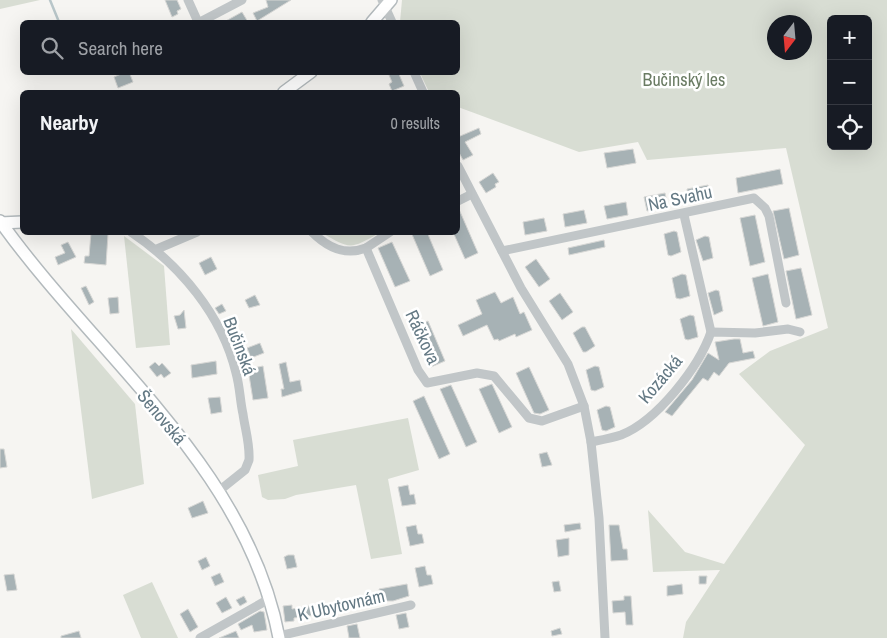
<!DOCTYPE html>
<meta charset="utf-8">
<style>
body{margin:0;font-family:"Archivo Narrow",sans-serif;background:#242831;color:#f1f3f6}
.controls{position:absolute;right:15px;top:15px;display:grid;overflow:hidden;border-radius:8px;box-shadow:0 5px 20px #0002}
.controls button{width:45px;height:45px;display:grid;place-items:center;padding:0;border:0;border-bottom:1px solid #363941;background:#171b24;color:#f1f3f6;font:25px sans-serif}
.compass{position:absolute;left:767px;top:15px;width:45px;height:45px;border-radius:50%;background:#171b24;box-shadow:0 5px 20px #0002;rotate:196deg}
.list{margin:0;padding:0;list-style:none}
h2{display:flex;justify-content:space-between;align-items:center;height:65px;margin:0;padding:0 20px;font-size:21px}
h2 small{font-size:16px;font-weight:400;color:#9ea1a6}
.icon{flex:none;width:28px;height:28px;fill:none;stroke:currentColor;stroke-width:2;stroke-linecap:round;stroke-linejoin:round}
.map{position:relative;flex:none;width:887px;height:638px;overflow:hidden}
.search{position:absolute;background:#171b24;box-shadow:0 5px 20px #0002;left:20px;top:20px;width:440px;height:55px;display:flex;align-items:center;gap:12px;box-sizing:border-box;padding:0 18px;border-radius:8px;color:#9ea1a6;font-size:19px}
.panel{position:absolute;background:#171b24;box-shadow:0 5px 20px #0002;left:20px;top:90px;width:440px;height:145px;border-radius:8px}
.map>svg:first-child{display:block}
.green{fill:#d8ddd3;fill-rule:evenodd}
.lines{fill:none;stroke-linecap:round;stroke-linejoin:round}
.stream{stroke:#b8c6c9;stroke-width:2.5}
.building{fill:#a7b2b5;stroke:#d7d7d5}
.secondary-casing{stroke:#b3babd;stroke-width:14}
.street{stroke:#c1c6c8;stroke-width:9}
.secondary{stroke:#fff;stroke-width:11}
.labels{text-anchor:middle;dominant-baseline:central;stroke-width:5;stroke-linejoin:round;paint-order:stroke}
.park-label{font-size:18px;fill:#6a7b63;stroke:#fff}
.street-label{font-size:18px;fill:#647984;stroke:#fff}
</style>
<div class="map">
<svg width="887" height="638" viewBox="0 0 887 638">
<rect width="100%" height="100%" fill="#f6f5f2"/>
<g class="green">
<path d="M0,0H40L0,9Z"/>
<path d="M402,0H887V638H683L686,622L720,570L653,572L648,510L685,552L724,564L805,445L739,374L770,351L828,328L786,148L647,160L638,142L579,152L458,107V92H429L420,73L458,72V22H400ZM831,19H868V146H831ZM774,22H804V52H774Z"/>
<path d="M322,233H321H379C350,250 350,249 322,233Z"/>
<path d="M124,236L164,266L170,345L136,348Z"/>
<path d="M71,329L135,404L144,484L92,499Z"/>
<path d="M408,418L419,470L388,479L402,554L371,559L356,485L296,495L285,499L268,500L262,497L258,475L298,466L293,440Z"/>
<path d="M152,582L178,638H141L123,595Z"/>
</g>
<g class="lines">
<path class="stream" d="M50,0L59,22"/>
</g>
<g class="building">
<path d="M165,0H177L181,9L177,11L178,14L172,17Z"/>
<path d="M266,0H291L257,21L253,13L268,7Z"/>
<path d="M242,12L248,22H224Z"/>
<path d="M126,72H129L133,82L118,88L114,77Z"/>
<path d="M398,72L404,86L392,91L389,84L392,82L389,75Z"/>
<path d="M479,128L481,134L465,142L473,155L463,160L458,151V137Z"/>
<path d="M633,149L636,163L607,168L604,153Z"/>
<path d="M780,169L783,184L738,193L736,178Z"/>
<path d="M493,173L499,182L495,184L496,187L486,193L479,182Z"/>
<path d="M708,185L710,198L689,202L687,189Z"/>
<path d="M665,193L668,207L647,211L644,197Z"/>
<path d="M626,202L628,215L607,219L604,206Z"/>
<path d="M458,207L478,253L465,259L453,232H458Z"/>
<path d="M789,208L799,255L784,259L773,211Z"/>
<path d="M584,210L587,223L565,227L563,214Z"/>
<path d="M755,215L765,262L750,266L740,218Z"/>
<path d="M544,218L547,231L525,235L523,222Z"/>
<path d="M674,231L677,232L681,252L671,256L668,255L664,234Z"/>
<path d="M411,232H427L443,270L430,276Z"/>
<path d="M91,233L108,234L106,265L84,263L85,256H89Z"/>
<path d="M705,236L709,237L713,258L703,261L696,240Z"/>
<path d="M604,240L605,247L569,255L568,248Z"/>
<path d="M68,242L76,257L58,265L55,257L65,253L61,245Z"/>
<path d="M392,242L410,281L395,287L378,248Z"/>
<path d="M211,257L217,269L205,275L199,263Z"/>
<path d="M536,259L550,279L539,287L525,267Z"/>
<path d="M801,268L812,315L796,319L786,271Z"/>
<path d="M682,274L686,275L690,296L680,299L676,298L672,278Z"/>
<path d="M768,274L778,322L763,326L752,278Z"/>
<path d="M86,286L94,302L89,305L81,288Z"/>
<path d="M716,290L719,291L723,311L714,315L708,293Z"/>
<path d="M495,292L501,303L513,297L520,314L524,312L532,330L516,337L515,334L499,341L498,339L494,340L487,325L463,336L458,325L482,314L476,300Z"/>
<path d="M560,293L573,312L562,320L549,301Z"/>
<path d="M255,295L260,305L249,308L245,300Z"/>
<path d="M118,297L119,313L110,314L108,298Z"/>
<path d="M222,304L226,311L219,314L215,308Z"/>
<path d="M184,310L186,328L178,329L174,316L180,315Z"/>
<path d="M690,315L694,316L698,337L688,340L685,339L680,319Z"/>
<path d="M428,321L445,361L431,367L413,328Z"/>
<path d="M582,327H585L595,346L586,352H583L573,333Z"/>
<path d="M734,339H740L743,353L753,351L755,358L729,363L719,376L714,372L708,381L703,378L672,416L665,412L692,380L708,353L719,360L715,342Z"/>
<path d="M260,343L264,353L251,358L247,348Z"/>
<path d="M216,361L217,374L192,378L191,365Z"/>
<path d="M155,362L159,366L162,363L171,373L164,378L161,374L157,377L149,367Z"/>
<path d="M286,362L290,382L300,380L302,391L282,397L281,389H284L279,364Z"/>
<path d="M263,366L268,398L253,400L248,369Z"/>
<path d="M595,366L599,367L604,387L595,391L591,390L586,370Z"/>
<path d="M529,367L549,410L540,414L534,413L516,373Z"/>
<path d="M492,384L512,427L499,433L479,389Z"/>
<path d="M451,385L477,442L466,447L440,389Z"/>
<path d="M424,396L450,454L439,459L413,401Z"/>
<path d="M220,397L222,412L211,414L208,398Z"/>
<path d="M606,406L610,407L615,427L606,431L602,430L597,410Z"/>
<path d="M0,449H4L7,467L0,468Z"/>
<path d="M547,452L552,465L542,467L539,454Z"/>
<path d="M408,485L410,495L414,494L416,504L402,506L398,487Z"/>
<path d="M203,501L208,513L192,518L188,508Z"/>
<path d="M580,523L581,529L565,532L564,525Z"/>
<path d="M416,525L418,534H422L424,543L410,546L406,527Z"/>
<path d="M609,525H619L623,549H627L628,560L611,561Z"/>
<path d="M569,538V555L558,557L556,540Z"/>
<path d="M288,555H294L297,567L287,569L284,557Z"/>
<path d="M206,557L210,566L202,570L198,561Z"/>
<path d="M425,566L427,575H431L433,584L419,587L415,568Z"/>
<path d="M220,573L224,582L215,586L211,577Z"/>
<path d="M14,574L17,590L7,591L4,575Z"/>
<path d="M699,576H707L706,584H699Z"/>
<path d="M559,581L561,591L554,592L552,582Z"/>
<path d="M407,584L409,596L393,601H382L379,589Z"/>
<path d="M682,584L683,594L667,596V586Z"/>
<path d="M244,596L247,602L240,606L236,600Z"/>
<path d="M624,596H631L633,625H626L625,612L613,613L612,601L624,600Z"/>
<path d="M226,597L232,608L222,613L216,603Z"/>
<path d="M326,603L327,606L336,604L338,612L294,618V621L285,622L283,606L292,605V609Z"/>
<path d="M188,609L198,627L190,632L180,614Z"/>
<path d="M260,611L264,612L267,630L254,632L252,625L241,630L238,624Z"/>
<path d="M406,613L409,627L399,629L396,615Z"/>
<path d="M357,624L360,638H349L347,626Z"/>
<path d="M560,628L562,634L552,636L551,631Z"/>
<path d="M79,631L81,638H61V636Z"/>
<path d="M236,631L239,638H219Z"/>
</g>
<g class="lines">
<defs>
<g id="secondary">
<path d="M372,22L391,0"/>
<path d="M284,92L311,72"/>
<path d="M0,221C96,356 247,467 279,638"/>
<path d="M0,223L22,222"/>
</g>
</defs>
<use href="#secondary" class="secondary-casing"/>
<g class="street">
<path d="M188,0L198,22"/>
<path d="M382,0L392,22"/>
<path d="M200,22L242,0"/>
<path d="M414,72L423,92"/>
<path d="M458,166L521,288L568,364L584,406L591,442L599,518L605,638"/>
<path d="M458,201L472,194"/>
<path d="M684,215L711,332"/>
<path d="M131,232C180,265 222,315 236,373C240,387 240,401 243,414C245,429 250,444 249,460L245,470L220,490"/>
<path d="M312,232C328,248 345,256 366,248L418,370L427,383L477,373L494,376L529,418L542,421L584,406"/>
<path d="M366,248L390,232"/>
<path d="M157,249L197,232"/>
<path d="M502,251L754,198L765,208L769,216L786,303"/>
<path d="M591,442C601,440 612,438 621,435C657,421 699,367 711,332L755,333L788,329L800,332"/>
<path d="M279,636L411,605"/>
<path d="M200,638L269,599"/>
</g>
<use href="#secondary" class="secondary"/>
</g>
<g class="labels">
<g class="park-label">
<text x="684" y="79">Bučinský les</text>
</g>
<g class="street-label">
<text transform="translate(680 198) rotate(-12)">Na Svahu</text>
<text transform="translate(423 337) rotate(65)">Ráčkova</text>
<text transform="translate(240 346) rotate(69)">Bučinská</text>
<text transform="translate(660 379) rotate(-50)">Kozácká</text>
<text transform="translate(162 417) rotate(50)">Šenovská</text>
<text transform="translate(341 605) rotate(-13)">K Ubytovnám</text>
</g>
</g>
</svg>
<div class="controls">
<button>+</button>
<button>−</button>
<button><svg class="icon" aria-label="locate" viewBox="0 0 24 24"><circle cx="12" cy="12" r="6"/><path d="M12 2v4M12 18v4M2 12h4M18 12h4"/></svg></button>
</div>
<svg class="compass" viewBox="-18 -18 36 36"><path d="M0-13l5 13h-10z" fill="#e53935"/><path d="M0 13l5-13h-10z" fill="#9ea1a6"/></svg>
<div class="search"><svg class="icon" aria-label="search" viewBox="0 0 24 24"><circle cx="10" cy="10" r="6"/><path d="M15 15l6 6"/></svg>Search here</div>
<section class="panel">
<h2>Nearby<small>0 results</small></h2>
<ul class="list">
</ul>
</section>
</div>
